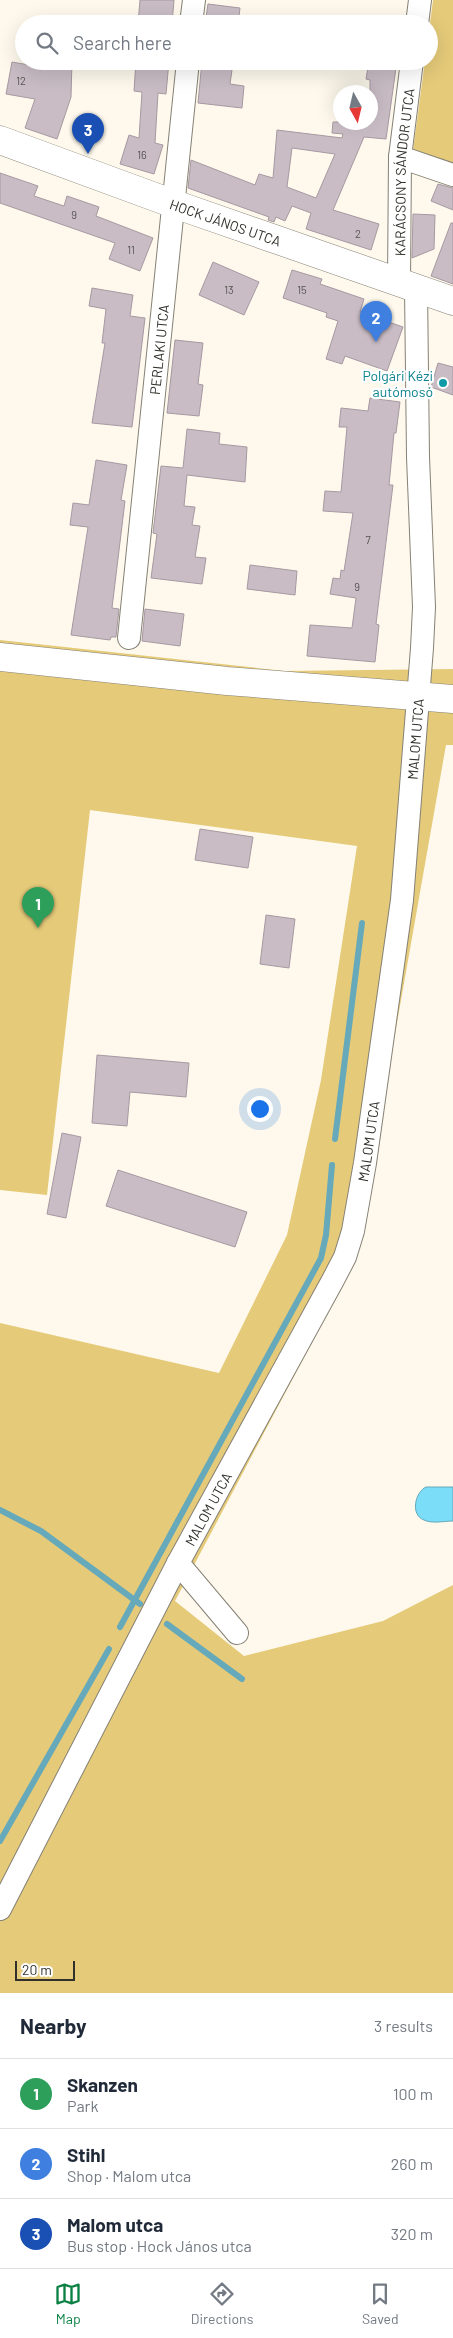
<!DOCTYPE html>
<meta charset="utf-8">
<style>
body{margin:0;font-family:Barlow,sans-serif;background:#f2f2f3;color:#1f2937}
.compass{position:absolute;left:333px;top:85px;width:45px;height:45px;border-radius:50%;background:#fff;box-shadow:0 5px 20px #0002;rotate:172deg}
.scale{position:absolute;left:15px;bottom:12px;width:60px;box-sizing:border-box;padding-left:5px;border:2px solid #31302b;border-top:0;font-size:14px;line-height:18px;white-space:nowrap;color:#31302b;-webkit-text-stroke:4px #fff;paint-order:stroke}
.you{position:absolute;left:259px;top:1108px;width:18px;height:18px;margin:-12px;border:4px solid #fff;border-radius:50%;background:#1a73e8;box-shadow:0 0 0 8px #1a73e833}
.badge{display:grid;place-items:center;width:32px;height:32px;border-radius:50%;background:#0b8043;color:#fff;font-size:16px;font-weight:700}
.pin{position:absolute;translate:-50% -41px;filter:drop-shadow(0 1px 2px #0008)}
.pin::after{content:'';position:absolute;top:26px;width:18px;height:15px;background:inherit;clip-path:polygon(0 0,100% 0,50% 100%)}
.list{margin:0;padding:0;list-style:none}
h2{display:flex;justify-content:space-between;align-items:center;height:65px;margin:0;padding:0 20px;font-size:21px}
h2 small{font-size:16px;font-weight:400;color:#747a83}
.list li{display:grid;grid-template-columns:32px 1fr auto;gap:15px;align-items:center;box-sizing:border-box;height:70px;padding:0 20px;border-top:1px solid #e0e1e3}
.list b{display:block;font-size:19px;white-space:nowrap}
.list p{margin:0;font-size:16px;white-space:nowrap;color:#747a83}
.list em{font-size:16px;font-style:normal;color:#747a83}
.icon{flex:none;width:28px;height:28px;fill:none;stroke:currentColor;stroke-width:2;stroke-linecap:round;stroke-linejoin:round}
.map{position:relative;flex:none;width:453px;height:1993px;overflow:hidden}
.search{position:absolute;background:#fff;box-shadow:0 5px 20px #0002;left:15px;right:15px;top:15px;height:55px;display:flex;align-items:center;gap:12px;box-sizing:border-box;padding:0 18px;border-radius:28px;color:#747a83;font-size:19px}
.sheet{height:275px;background:#fff}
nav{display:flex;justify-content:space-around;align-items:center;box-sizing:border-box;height:70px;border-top:1px solid #e0e1e3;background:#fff;font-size:14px;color:#747a83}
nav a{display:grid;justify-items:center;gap:2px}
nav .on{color:#0b8043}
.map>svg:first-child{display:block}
.green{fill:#e5ca79}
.water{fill:#7bddf7;stroke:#65a9ba}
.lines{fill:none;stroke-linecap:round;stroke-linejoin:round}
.stream{stroke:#65a9ba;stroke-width:6}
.building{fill:#c9bcc5;stroke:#a699a2;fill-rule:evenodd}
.minor-casing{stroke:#858175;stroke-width:24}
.tertiary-casing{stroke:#858175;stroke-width:29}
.primary-casing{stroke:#858175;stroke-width:29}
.minor{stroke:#fff;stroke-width:22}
.tertiary{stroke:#fff;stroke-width:28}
.primary{stroke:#fff;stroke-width:28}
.culture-dot{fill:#0f9aa8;stroke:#fff;stroke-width:2}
.labels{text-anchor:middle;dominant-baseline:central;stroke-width:4.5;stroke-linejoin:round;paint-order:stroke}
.number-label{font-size:11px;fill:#575352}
.street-label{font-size:14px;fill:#31302b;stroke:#fff}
.culture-label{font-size:14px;fill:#0d838f;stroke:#fff;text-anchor:end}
</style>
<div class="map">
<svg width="453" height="1993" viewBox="0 0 453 1993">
<rect width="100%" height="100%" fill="#fef9ec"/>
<g class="green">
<path d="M433,0H453V163L413,150L425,61H429V31Z"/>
<path d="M0,640L285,671L453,669V745H446L355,1261L175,1601L244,1656L383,1621L453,1585V1993H0V1323L219,1373L287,1235L321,1080L357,846L90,810L47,1195L0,1190Z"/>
</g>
<path class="water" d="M426,1487H453V1521C444,1521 432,1524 424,1520C410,1515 415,1492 426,1487Z"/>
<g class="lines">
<g class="stream">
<path d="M335,1139L362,923"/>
<path d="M0,1510L41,1531L140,1604"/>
<path d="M167,1624L242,1679"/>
<path d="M120,1627L321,1258L326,1235L332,1165"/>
<path d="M0,1841L109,1649"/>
</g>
</g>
<g class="building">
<path d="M140,0H174L172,24H138Z"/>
<path d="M208,4L240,8L238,24H205Z"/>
<path d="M52,61H72L71,97L57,139L25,128L35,99L6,94L12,62L52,69Z"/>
<path d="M136,61H169L166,94L158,93L155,143L163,145L154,174L120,164L129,135L139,138L142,92L134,91Z"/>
<path d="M202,61L233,63L230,84L244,86L242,108L198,103Z"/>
<path d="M369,61H397L386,139L364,137L333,210L379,224L371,250L306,229L311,213L292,206L285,221L276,217L274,222L268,220L269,217L188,188L191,160L255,185L259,174L273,178L277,130L342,138L343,134L332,133L333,122H370V80L366,79ZM292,148L335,154L316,198L287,187Z"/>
<path d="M0,173L38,186L34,196L64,206L67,196L99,207L96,216L153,238L140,271L109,259L115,243L0,203Z"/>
<path d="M438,184L453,188V210L431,201Z"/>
<path d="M413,214L435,215L434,249L412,258Z"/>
<path d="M451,223H453V284L431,276Z"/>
<path d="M213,262L259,282L244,315L199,295Z"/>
<path d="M292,270L322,279L320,284L364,299L360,312L403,327L387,371L345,356L342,364L326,359L338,321L326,317L327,313L283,298Z"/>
<path d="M92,288L133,295L130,316L145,318L132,427L92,423L105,343H102L106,309L89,306Z"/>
<path d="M175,340L203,343L198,384L203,385L199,416L167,413Z"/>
<path d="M438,363L453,367V395L431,387Z"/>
<path d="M370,398L400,402L396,433H394L389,485H393L376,624L379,625L375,662L307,656L310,625L352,628L356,598L330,594L333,578L340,579L341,570L344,571L353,513L323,511L325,491L341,492L347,427H339L341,408L368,411Z"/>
<path d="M187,429L220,433L219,444L247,447L245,482L187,475L184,506L195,507L192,525L200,526L195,557L206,558L202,584L151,578L157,534L153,533L161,466L183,468Z"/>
<path d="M96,460L127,465L121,500L125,501L112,608L119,609L116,637H111L110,640L71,635L88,527L70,525L73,503L89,505Z"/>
<path d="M250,565L297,571L295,595L247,589Z"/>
<path d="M145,609L184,614L180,646L142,641Z"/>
<path d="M200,829L253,837L248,868L195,860Z"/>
<path d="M266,915L295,919L289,968L260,964Z"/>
<path d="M97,1055L189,1063L186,1097L130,1092L127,1126L92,1123Z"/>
<path d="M62,1133L81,1137L66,1218L47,1214Z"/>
<path d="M118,1170L247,1212L235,1247L106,1206Z"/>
</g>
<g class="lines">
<defs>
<g id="minor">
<path d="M191,24L194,0"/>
<path d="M417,24L420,0"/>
<path d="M400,157L453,175"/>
<path id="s1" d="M399,282L400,157L412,61"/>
<path id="s2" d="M129,638L188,61"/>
<path d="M178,1563L237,1633"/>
<path id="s3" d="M0,1909L178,1563L333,1280L345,1257L353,1231L365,1163L402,900L422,648L424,607L418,457L416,288"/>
</g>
<path id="tertiary" d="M0,657L227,681L453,699"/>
<g id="primary">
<path id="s4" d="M0,140L174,204L453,301"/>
</g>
</defs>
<use href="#minor" class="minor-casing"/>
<use href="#tertiary" class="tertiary-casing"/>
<use href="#primary" class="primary-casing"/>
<use href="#minor" class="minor"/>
<use href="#tertiary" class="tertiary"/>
<use href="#primary" class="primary"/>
</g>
<circle class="culture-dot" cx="443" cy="383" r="5"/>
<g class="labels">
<g class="number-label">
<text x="21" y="80">12</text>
<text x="142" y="154">16</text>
<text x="74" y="214">9</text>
<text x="358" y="233">2</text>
<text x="131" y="249">11</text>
<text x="229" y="289">13</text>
<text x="302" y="289">15</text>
<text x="368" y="539">7</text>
<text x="357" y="586">9</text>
</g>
<g class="street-label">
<text stroke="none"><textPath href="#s1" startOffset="110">KARÁCSONY SÁNDOR UTCA</textPath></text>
<text stroke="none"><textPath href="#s4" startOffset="240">HOCK JÁNOS UTCA</textPath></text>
<text stroke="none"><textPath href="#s2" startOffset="290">PERLAKI UTCA</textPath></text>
<text stroke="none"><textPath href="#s3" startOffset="1261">MALOM UTCA</textPath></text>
<text stroke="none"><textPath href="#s3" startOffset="856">MALOM UTCA</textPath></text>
<text stroke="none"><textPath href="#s3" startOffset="451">MALOM UTCA</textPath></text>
</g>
<g class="culture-label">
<text x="433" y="375">Polgári Kézi<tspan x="433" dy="16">autómosó</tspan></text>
</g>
</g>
</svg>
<svg class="compass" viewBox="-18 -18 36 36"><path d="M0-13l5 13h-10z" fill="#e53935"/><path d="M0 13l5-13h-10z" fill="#747a83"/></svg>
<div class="scale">20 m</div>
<div class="you"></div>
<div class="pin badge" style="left:38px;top:928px;background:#2e9e5b">1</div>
<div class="pin badge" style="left:376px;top:342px;background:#3f7fe0">2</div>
<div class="pin badge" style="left:88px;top:154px;background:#1a4fb4">3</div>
<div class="search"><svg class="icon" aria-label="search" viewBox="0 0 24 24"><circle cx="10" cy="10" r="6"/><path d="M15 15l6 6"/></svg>Search here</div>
</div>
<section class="sheet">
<h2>Nearby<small>3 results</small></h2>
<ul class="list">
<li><span class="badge" style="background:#2e9e5b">1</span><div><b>Skanzen</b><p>Park</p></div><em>100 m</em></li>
<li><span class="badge" style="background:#3f7fe0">2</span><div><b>Stihl</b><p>Shop · Malom utca</p></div><em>260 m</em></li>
<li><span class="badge" style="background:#1a4fb4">3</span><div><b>Malom utca</b><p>Bus stop · Hock János utca</p></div><em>320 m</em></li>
</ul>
</section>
<nav>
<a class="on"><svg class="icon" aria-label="map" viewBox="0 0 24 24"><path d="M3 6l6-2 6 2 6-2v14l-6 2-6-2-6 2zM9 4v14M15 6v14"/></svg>Map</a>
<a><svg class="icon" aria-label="directions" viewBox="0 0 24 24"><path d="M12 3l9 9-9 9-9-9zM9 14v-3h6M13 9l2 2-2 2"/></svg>Directions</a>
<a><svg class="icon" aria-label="saved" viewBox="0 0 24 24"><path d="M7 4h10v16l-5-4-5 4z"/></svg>Saved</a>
</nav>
